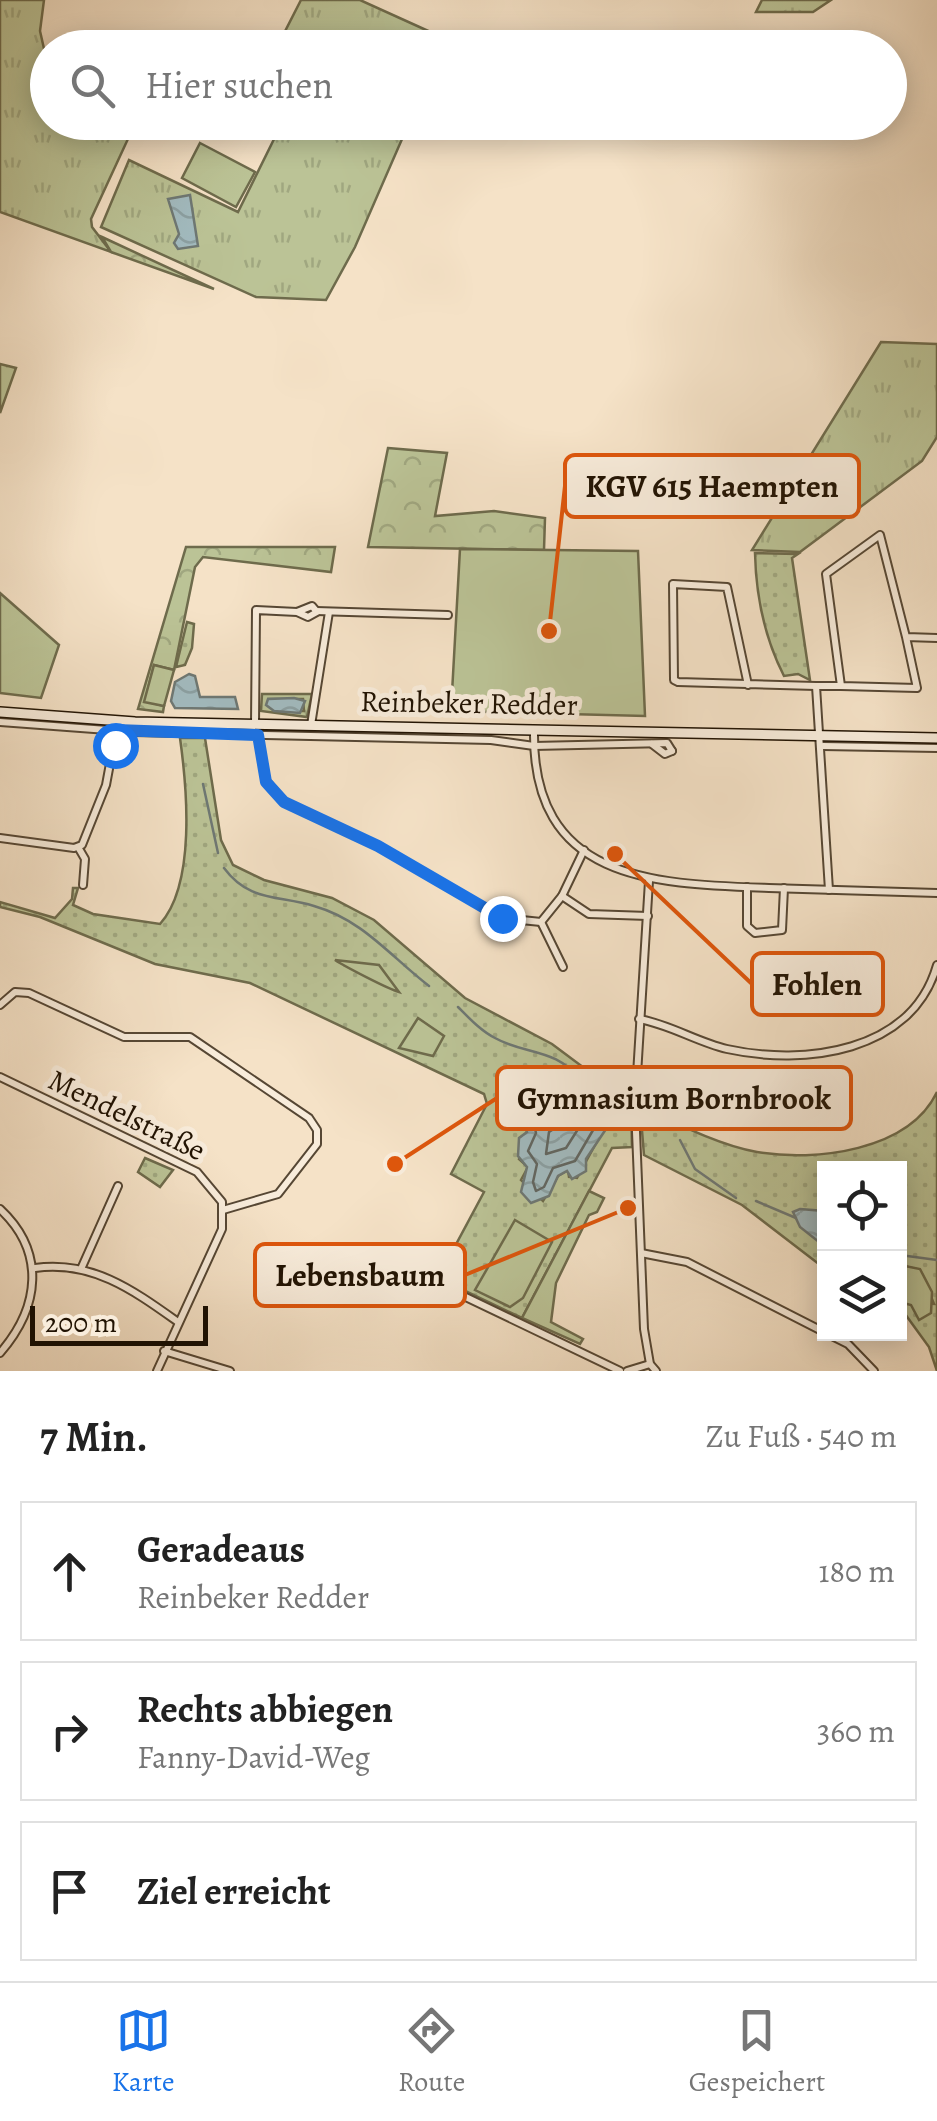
<!DOCTYPE html>
<html lang="de">
<meta charset="utf-8">
<style>
body{margin:0;font-family:Alegreya,serif;background:#f2f2f2;color:#222}
.controls{position:absolute;right:30px;bottom:30px;display:grid;overflow:hidden;border-radius:0px;box-shadow:0 5px 25px #0003}
.controls button{width:90px;height:90px;display:grid;place-items:center;padding:0;border:0;border-bottom:2px solid #e0e0e0;background:#fff;color:#222;font:50px sans-serif}
.scale{position:absolute;left:30px;bottom:25px;width:178px;box-sizing:border-box;padding-left:10px;border:5px solid #211303;border-top:0;font-size:28px;line-height:35px;white-space:nowrap;color:#211303;-webkit-text-stroke:8px #f8ecdb;paint-order:stroke}
.stop{position:absolute;width:30px;height:30px;margin:-22px;border:8px solid #1a73e8;border-radius:50%;background:#fff}
.stop.end{background:#1a73e8;border-color:#fff;box-shadow:0 2px 10px #0008}
.list{margin:0;padding:0;list-style:none}
h2{display:flex;justify-content:space-between;align-items:center;height:130px;margin:0;padding:0 40px;font-size:42px}
h2 small{font-size:32px;font-weight:400;color:#767676}
.list li{display:grid;grid-template-columns:65px 1fr auto;gap:30px;align-items:center;box-sizing:border-box;height:140px;margin:0 20px 20px;padding:0 20px;border:2px solid #e0e0e0;border-radius:0px}
.list b{display:block;font-size:38px;white-space:nowrap}
.list p{margin:0;font-size:32px;white-space:nowrap;color:#767676}
.list em{font-size:32px;font-style:normal;color:#767676}
.icon{flex:none;width:55px;height:55px;fill:none;stroke:currentColor;stroke-width:2;stroke-linecap:round;stroke-linejoin:round}
.map{position:relative;flex:none;width:937px;height:1371px;overflow:hidden}
.search{position:absolute;background:#fff;box-shadow:0 5px 25px #0003;left:30px;right:30px;top:30px;height:110px;display:flex;align-items:center;gap:25px;box-sizing:border-box;padding:0 35px;border-radius:55px;color:#767676;font-size:38px}
.sheet{height:610px;background:#fff}
nav{display:flex;justify-content:space-around;align-items:center;box-sizing:border-box;height:140px;border-top:2px solid #e0e0e0;background:#fff;font-size:28px;color:#767676}
nav a{display:grid;justify-items:center;gap:5px}
nav .on{color:#1a73e8}
.map>svg:first-child{display:block}
.grass{fill:url(#grass-tufts);stroke:#6e6b4c;stroke-width:2.5;fill-rule:evenodd}
.forest{fill:url(#forest-crowns);stroke:#6e6b4c;stroke-width:2.5}
.park{fill:url(#park-dots);stroke:#6e6b4c;stroke-width:2.5;fill-rule:evenodd}
.garden{fill:#bbc396;stroke:#6e6b4c;stroke-width:2.5}
.water{fill:url(#water-waves);stroke:#6e7874;stroke-width:2.5}
.lines{fill:none;stroke-linecap:round;stroke-linejoin:round}
.shore{stroke:#626762;stroke-width:2.5}
.stream{stroke:#6e7874;stroke-width:2.5}
.street-casing{stroke:#564734;stroke-width:10}
.secondary-casing{stroke:#211303;stroke-width:12}
.street{stroke:#f8ecdb;stroke-width:6}
.secondary{stroke:#f8ecdb;stroke-width:9}
.route{stroke:#1a73e8;stroke-width:12}
.labels{text-anchor:middle;dominant-baseline:central;stroke-width:10;stroke-linejoin:round;paint-order:stroke}
.street-label{font-size:30px;fill:#211303;stroke:#f8ecdb}
.leader{fill:none;stroke:#de560c;stroke-width:4}
.callout-dot{fill:#de560c;stroke:#f8ecdb;stroke-width:4}
.callout{fill:#f8ecdb;stroke:#de560c;stroke-width:4}
.callout-label{font-size:32px;text-anchor:middle;font-weight:bold;fill:#211303}
</style>
<div class="map">
<svg width="937" height="1371" viewBox="0 0 937 1371">
<defs>
<pattern id="grass-tufts" width="24" height="20" patternUnits="userSpaceOnUse" patternTransform="scale(2.5)"><rect width="24" height="20" fill="#bbc396"/><path d="M3 7l-1-3M5 7V3M7 7l1-3M15 17l-1-3M17 17v-4M19 17l1-3" fill="none" stroke="#a0a780"/></pattern>
<pattern id="forest-crowns" width="20" height="18" patternUnits="userSpaceOnUse" patternTransform="scale(2.5)"><rect width="20" height="18" fill="#bbc396"/><path d="M2 6a3 3 0 1 1 6 0M12 15a3 3 0 1 1 6 0" fill="none" stroke="#a0a780"/></pattern>
<pattern id="park-dots" width="8" height="8" patternUnits="userSpaceOnUse" patternTransform="scale(2.5)"><rect width="8" height="8" fill="#bbc396"/><path d="M2 2h.1M6 6h.1" fill="none" stroke="#a0a780" stroke-width="1.8" stroke-linecap="round"/></pattern>
<pattern id="water-waves" width="16" height="10" patternUnits="userSpaceOnUse" patternTransform="scale(2.5)"><rect width="16" height="10" fill="#a2bbc0"/><path d="M0 5q4-4 8 0t8 0" fill="none" stroke="#8ba0a3"/></pattern>
</defs>
<rect width="100%" height="100%" fill="#f5e2c7"/>
<filter id="stains"><feTurbulence type="fractalNoise" baseFrequency=".002" numOctaves="4"/><feColorMatrix values="0 0 0 0 .2 0 0 0 0 .09 0 0 0 0 .02 0 0 0 .5 -.17"/></filter>
<radialGradient id="worn" r=".72"><stop offset=".6" stop-color="#630" stop-opacity="0"/><stop offset="1" stop-color="#630" stop-opacity=".3"/></radialGradient>
<g class="grass">
<path d="M0,0H44L40,31L47,62L48,122L120,123L133,128L91,219L92,227L111,252L0,212Z"/>
<path d="M301,0H360L446,39L443,47H277Z"/>
<path d="M762,0H831L813,12H756Z"/>
<path d="M282,123H409L355,247L326,300L256,297L101,227L129,160L238,212Z"/>
<path d="M881,342L937,344V437L922,461L800,552L752,550Z"/>
<path d="M0,364L16,368L0,413Z"/>
<path d="M262,694H312L307,717L261,711ZM269,699H303L304,711H274Z"/>
</g>
<g class="forest">
<path d="M102,237L214,289L111,252Z"/>
<path d="M388,448L447,453L435,516L494,511L545,518L544,550L368,547Z"/>
<path d="M186,547H335L331,572L203,557L195,567L174,670L154,665L145,701L164,706L163,712L138,709Z"/>
</g>
<g class="park">
<path d="M755,553L798,554L792,558L810,680L798,674L784,676C764,637 756,597 755,553Z"/>
<path d="M187,622L194,624L192,648L185,665L176,667Z"/>
<path d="M180,738H205L221,840L233,865L264,880L332,898L374,920L465,998L552,1044L631,1103L632,1147L612,1148L522,1318L438,1278L484,1192L451,1174L487,1104L484,1094L250,983L155,964L40,917L0,907V902L55,918L72,899L73,888H78L73,905L93,914L160,924C196,884 187,788 180,738ZM527,1105L605,1112L607,1123L577,1178L569,1177L568,1170L558,1176L543,1201L521,1180L528,1167L519,1159L527,1132Z"/>
<path d="M937,1092V1371L929,1347L900,1307V1302L934,1304L920,1270L900,1265V1168H824V1268L742,1205L644,1155L640,1106C676,1123 718,1145 757,1152C815,1162 909,1151 937,1092Z"/>
<path d="M145,1158L173,1170L160,1187L138,1172Z"/>
</g>
<g class="garden">
<path d="M200,143L255,172L236,207L182,178Z"/>
<path d="M460,549L638,551L645,716L451,711Z"/>
<path d="M0,593L59,645L41,698L0,693Z"/>
<path d="M154,665L174,670L164,706L144,702Z"/>
<path d="M335,960L379,965L399,992C388,989 344,966 335,960Z"/>
<path d="M418,1018L444,1036L433,1056L399,1048Z"/>
<path d="M589,1191L604,1198L597,1212L589,1215L556,1283L551,1322L583,1339L580,1344L522,1318Z"/>
<path d="M515,1220L552,1242L523,1298L510,1307L475,1290Z"/>
<path d="M900,1265L920,1269L932,1292L931,1313L919,1320L911,1305L900,1302Z"/>
</g>
<g class="water">
<path d="M190,195L198,246L178,249L174,243L179,234L168,199Z"/>
<path d="M189,674L195,676L200,697H235L238,709L175,708L171,701L175,682Z"/>
<path d="M294,698L305,701L300,713L274,711L266,705L268,699Z"/>
<path d="M554,1091L600,1105L608,1126L586,1159V1171L572,1179L567,1171L558,1176L549,1196L531,1203L521,1192L527,1167L518,1156L519,1138L527,1132L518,1112L527,1105L550,1106Z"/>
<path d="M800,1209L824,1211V1246L800,1227L793,1212Z"/>
</g>
<g class="lines">
<g class="shore">
<path d="M563,1104L593,1113L596,1125L575,1161L553,1168L544,1187L536,1191L533,1182L537,1164L528,1151L536,1133L533,1120L554,1115Z"/>
<path d="M569,1119L580,1126L566,1148L546,1154L549,1132Z"/>
</g>
<g class="stream">
<path d="M203,784L218,853"/>
<path d="M224,868C249,902 278,895 314,906C363,920 390,956 429,986"/>
<path d="M458,1007C469,1018 481,1031 495,1038C525,1055 557,1048 580,1080L575,1096"/>
<path d="M680,1140L695,1169L736,1198"/>
<path d="M756,1201L796,1218"/>
<path d="M900,1255L937,1260"/>
</g>
<defs>
<g id="street">
<path d="M316,611L448,615"/>
<path d="M906,637L917,688L841,686L826,574L880,535L906,637L937,638"/>
<path d="M748,685L727,587L673,584L674,680L678,682L816,686"/>
<path d="M0,722L134,732L491,740L534,746L667,743L672,751"/>
<path d="M255,724L256,610L297,612L308,617L317,612L312,606L297,612"/>
<path d="M311,725L329,612"/>
<path d="M534,731C532,882 654,884 769,888C825,890 881,891 937,893"/>
<path d="M258,735L266,781L284,802L378,846L502,918L541,922L562,896L584,850"/>
<path d="M652,744L665,754L672,751"/>
<path d="M823,746L937,748"/>
<path d="M0,838L74,848L82,845L106,785L116,731"/>
<path d="M78,847L85,859L83,885"/>
<path d="M649,881L635,1107L644,1329L650,1364L656,1371"/>
<path d="M747,887V926L755,933L782,930L784,888"/>
<path d="M829,890L816,686H841"/>
<path d="M562,896L589,914L648,916"/>
<path d="M541,922L563,967"/>
<path d="M0,1005L15,992L29,993L124,1037H190L309,1118L317,1130V1144L278,1194L223,1210"/>
<path d="M639,1019C669,1024 697,1042 727,1049C804,1066 912,1053 937,965"/>
<path d="M0,1077L197,1172L222,1202V1229L157,1371"/>
<path d="M0,1209C46,1252 40,1307 0,1353"/>
<path d="M641,1253L687,1262L824,1332"/>
<path d="M35,1268C92,1260 133,1290 178,1322"/>
<path d="M81,1269L118,1186"/>
<path d="M420,1280L451,1290L620,1371"/>
<path d="M828,1334L848,1344L874,1371"/>
<path d="M164,1351L230,1371"/>
<path d="M627,1371L650,1364"/>
</g>
<path id="secondary" d="M0,712L135,722L937,738"/>
</defs>
<use href="#street" class="street-casing"/>
<use href="#secondary" class="secondary-casing"/>
<use href="#street" class="street"/>
<use href="#secondary" class="secondary"/>
</g>
<g class="lines">
<path class="route" d="M115,745L116,730L258,735L266,782L284,802L378,846L502,918"/>
</g>
<g class="labels">
<g class="street-label">
<text transform="translate(469 703) rotate(1)">Reinbeker Redder</text>
<text transform="translate(127 1115) rotate(26)">Mendelstraße</text>
</g>
</g>
<path class="leader" d="M549 631L565 486M615 854L752 984M395 1164L497 1098M628 1208L465 1275"/>
<g class="callout-dot">
<circle cx="549" cy="631" r="10"/>
<circle cx="615" cy="854" r="10"/>
<circle cx="395" cy="1164" r="10"/>
<circle cx="628" cy="1208" r="10"/>
</g>
<g class="callout">
<rect x="565" y="455" width="294" height="62" rx="10"/>
<rect x="752" y="953" width="131" height="62" rx="10"/>
<rect x="497" y="1067" width="354" height="62" rx="10"/>
<rect x="255" y="1244" width="210" height="62" rx="10"/>
</g>
<g class="callout-label">
<text x="712" y="497">KGV 615 Haempten</text>
<text x="817" y="995">Fohlen</text>
<text x="674" y="1109">Gymnasium Bornbrook</text>
<text x="360" y="1286">Lebensbaum</text>
</g>
<rect width="100%" height="100%" filter="url(#stains)"/>
<rect width="100%" height="100%" fill="url(#worn)"/>
</svg>
<div class="controls">
<button><svg class="icon" aria-label="locate" viewBox="0 0 24 24"><circle cx="12" cy="12" r="6"/><path d="M12 2v4M12 18v4M2 12h4M18 12h4"/></svg></button>
<button><svg class="icon" aria-label="layers" viewBox="0 0 24 24"><path d="M12 4l9 5-9 5-9-5zM3 14l9 5 9-5"/></svg></button>
</div>
<div class="scale">200 m</div>
<div class="stop" style="left:115px;top:745px"></div>
<div class="stop end" style="left:502px;top:918px"></div>
<div class="search"><svg class="icon" aria-label="search" viewBox="0 0 24 24"><circle cx="10" cy="10" r="6"/><path d="M15 15l6 6"/></svg>Hier suchen</div>
</div>
<section class="sheet">
<h2>7 Min.<small>Zu Fuß · 540 m</small></h2>
<ul class="list">
<li><svg class="icon" aria-label="ahead" viewBox="0 0 24 24"><path d="M12 20V5M6 11l6-6 6 6"/></svg><div><b>Geradeaus</b><p>Reinbeker Redder</p></div><em>180 m</em></li>
<li><svg class="icon" aria-label="right" viewBox="0 0 24 24"><path d="M7 20v-9h11M14 6l5 5-5 5"/></svg><div><b>Rechts abbiegen</b><p>Fanny-David-Weg</p></div><em>360 m</em></li>
<li><svg class="icon" aria-label="arrive" viewBox="0 0 24 24"><path d="M6 21V4h12l-3 4 3 4H6"/></svg><div><b>Ziel erreicht</b></div></li>
</ul>
</section>
<nav>
<a class="on"><svg class="icon" aria-label="map" viewBox="0 0 24 24"><path d="M3 6l6-2 6 2 6-2v14l-6 2-6-2-6 2zM9 4v14M15 6v14"/></svg>Karte</a>
<a><svg class="icon" aria-label="directions" viewBox="0 0 24 24"><path d="M12 3l9 9-9 9-9-9zM9 14v-3h6M13 9l2 2-2 2"/></svg>Route</a>
<a><svg class="icon" aria-label="saved" viewBox="0 0 24 24"><path d="M7 4h10v16l-5-4-5 4z"/></svg>Gespeichert</a>
</nav>
